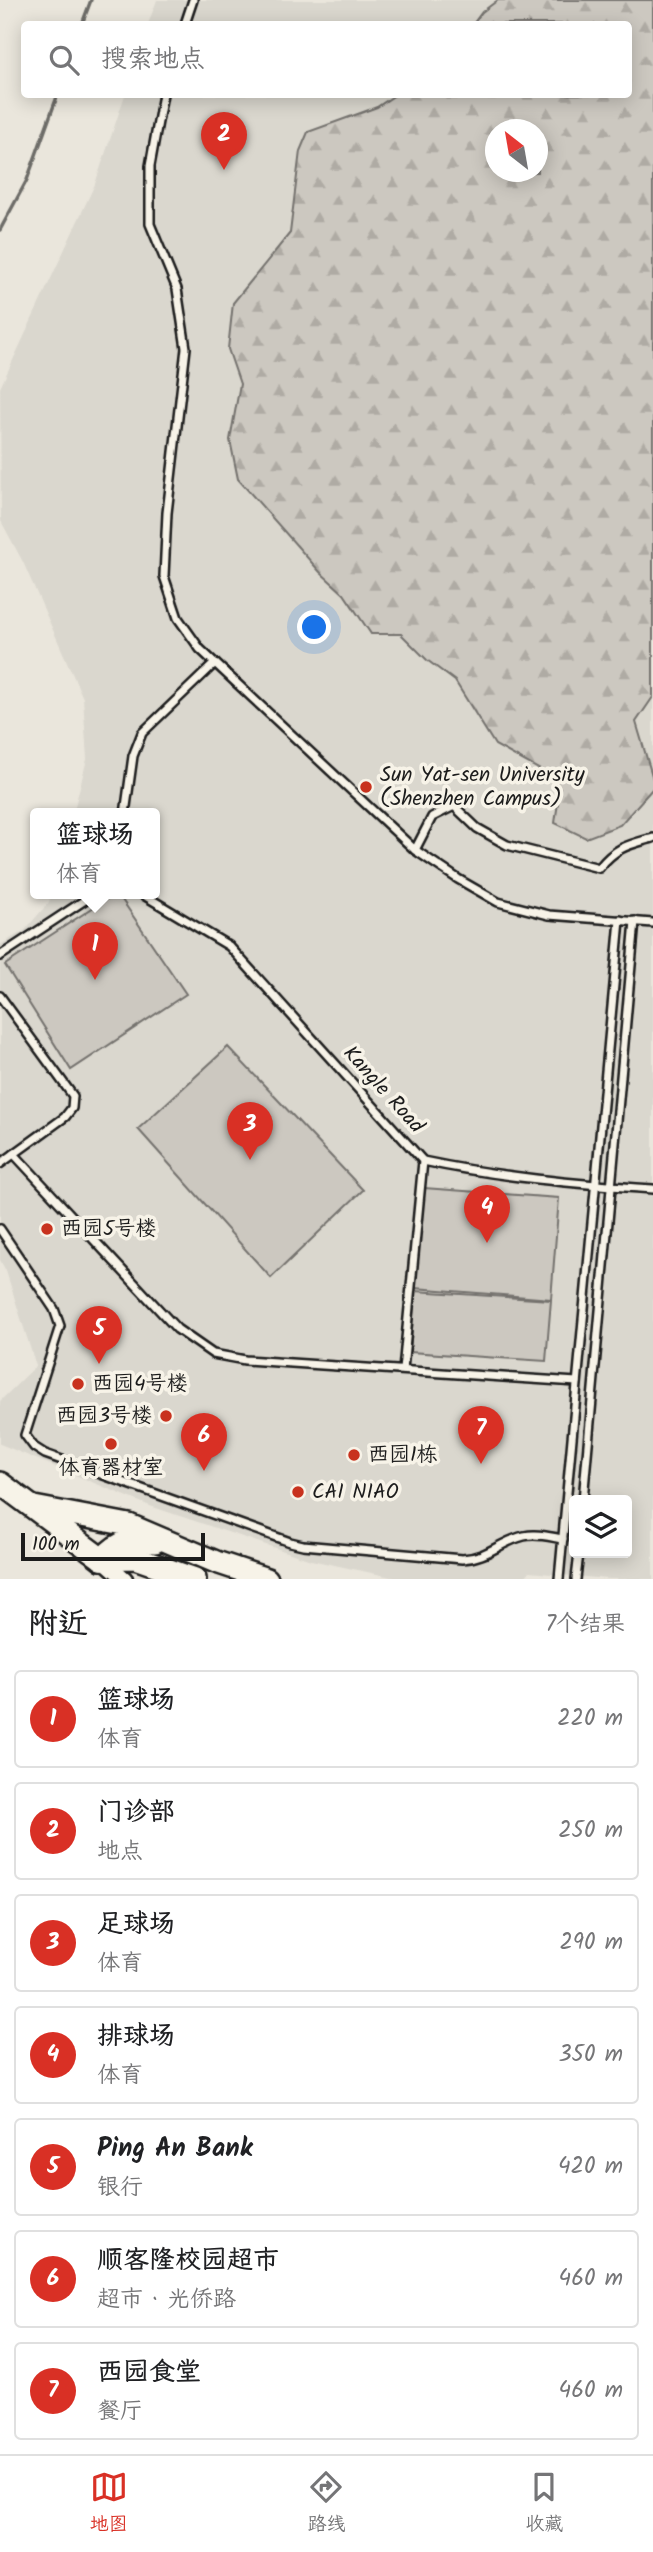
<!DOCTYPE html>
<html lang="zh">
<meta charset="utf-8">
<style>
body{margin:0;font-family:Kalam,"LXGW WenKai TC",sans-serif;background:#f6f6f6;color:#202124}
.controls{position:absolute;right:21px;bottom:21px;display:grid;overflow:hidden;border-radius:7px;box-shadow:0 4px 18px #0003}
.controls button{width:63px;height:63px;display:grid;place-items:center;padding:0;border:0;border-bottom:2px solid #e0e0e0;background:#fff;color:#202124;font:35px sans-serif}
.compass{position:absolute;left:485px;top:119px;width:63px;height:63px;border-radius:50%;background:#fff;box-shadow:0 4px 18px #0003;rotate:329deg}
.scale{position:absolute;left:21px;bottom:18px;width:184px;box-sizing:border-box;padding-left:7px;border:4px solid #1c1c1c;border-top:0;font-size:19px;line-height:24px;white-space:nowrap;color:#1c1c1c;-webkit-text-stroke:5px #f7f3e8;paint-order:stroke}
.you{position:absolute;left:315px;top:628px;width:24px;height:24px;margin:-18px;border:5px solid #fff;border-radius:50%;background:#1a73e8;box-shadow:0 0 0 10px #1a73e833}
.badge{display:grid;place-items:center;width:46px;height:46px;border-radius:50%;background:#d93025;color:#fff;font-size:23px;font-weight:700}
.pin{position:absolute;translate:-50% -58px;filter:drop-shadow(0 2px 4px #0008)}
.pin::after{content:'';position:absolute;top:37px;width:24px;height:21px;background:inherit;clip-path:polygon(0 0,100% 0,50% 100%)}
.popup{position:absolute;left:30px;top:808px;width:130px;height:91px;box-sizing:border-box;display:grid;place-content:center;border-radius:7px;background:#fff;filter:drop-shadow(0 2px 5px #0005);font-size:23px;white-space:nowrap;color:#757577}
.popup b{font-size:26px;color:#202124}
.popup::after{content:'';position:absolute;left:50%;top:100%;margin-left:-14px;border:14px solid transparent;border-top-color:#fff}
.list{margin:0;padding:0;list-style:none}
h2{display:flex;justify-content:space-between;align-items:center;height:91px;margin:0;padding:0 28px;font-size:30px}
h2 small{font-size:23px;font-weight:400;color:#757577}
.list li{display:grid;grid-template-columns:46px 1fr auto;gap:21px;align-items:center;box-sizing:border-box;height:98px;margin:0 14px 14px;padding:0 14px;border:2px solid #e0e0e0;border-radius:7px}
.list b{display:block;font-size:26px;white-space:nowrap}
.list p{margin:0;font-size:23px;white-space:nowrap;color:#757577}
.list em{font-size:23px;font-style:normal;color:#757577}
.icon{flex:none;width:38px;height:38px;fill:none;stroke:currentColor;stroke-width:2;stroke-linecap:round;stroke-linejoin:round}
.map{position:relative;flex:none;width:653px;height:1579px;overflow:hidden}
.search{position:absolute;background:#fff;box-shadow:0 4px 18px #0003;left:21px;right:21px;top:21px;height:77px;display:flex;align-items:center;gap:18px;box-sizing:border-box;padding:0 24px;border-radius:7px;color:#757577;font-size:26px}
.sheet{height:875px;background:#fff}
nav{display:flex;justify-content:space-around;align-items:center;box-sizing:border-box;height:98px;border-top:2px solid #e0e0e0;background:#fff;font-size:19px;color:#757577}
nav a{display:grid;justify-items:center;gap:4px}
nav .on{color:#d93025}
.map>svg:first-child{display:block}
.built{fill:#dad7ce;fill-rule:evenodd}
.forest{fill:url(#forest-firs);stroke:#74726e;stroke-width:2;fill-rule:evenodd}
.pitch{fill:#ccc8c0;stroke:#74726e;stroke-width:2}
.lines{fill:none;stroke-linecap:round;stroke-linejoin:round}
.stream{stroke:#6d6c68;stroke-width:3.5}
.lane-casing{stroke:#1c1c1c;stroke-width:12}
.street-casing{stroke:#1c1c1c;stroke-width:19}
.secondary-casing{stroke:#1c1c1c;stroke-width:26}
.lane{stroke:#f7f3e8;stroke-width:7}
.street{stroke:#f7f3e8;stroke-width:14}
.secondary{stroke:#f7f3e8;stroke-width:21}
.poi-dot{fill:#c8321e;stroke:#f7f3e8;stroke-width:2.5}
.labels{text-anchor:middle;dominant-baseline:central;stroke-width:7;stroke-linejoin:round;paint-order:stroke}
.poi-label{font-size:21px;fill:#1c1c1c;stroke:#f7f3e8;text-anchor:start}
.street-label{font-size:21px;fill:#1c1c1c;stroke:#f7f3e8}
</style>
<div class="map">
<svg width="653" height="1579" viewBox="0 0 653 1579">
<defs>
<pattern id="forest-firs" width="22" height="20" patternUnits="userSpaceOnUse" patternTransform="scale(1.75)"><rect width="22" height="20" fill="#ccc8c0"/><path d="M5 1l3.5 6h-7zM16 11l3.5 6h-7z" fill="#afaba4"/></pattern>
</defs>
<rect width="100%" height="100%" fill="#eae6dc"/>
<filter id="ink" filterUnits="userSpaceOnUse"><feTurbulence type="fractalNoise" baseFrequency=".0143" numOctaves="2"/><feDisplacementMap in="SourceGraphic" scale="14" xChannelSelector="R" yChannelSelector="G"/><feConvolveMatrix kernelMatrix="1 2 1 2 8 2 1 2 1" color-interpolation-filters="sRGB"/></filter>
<g filter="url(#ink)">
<path class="built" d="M157,0H653V1579H608L529,1572L524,1579H400L311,1560L150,1506L0,1444V1401L36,1366L6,1271L0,1260V945L25,930L49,902L51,894H154V814H73L87,759L83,698L23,562L1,521L0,388L95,184L125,95L628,94V24H148ZM496,130H538V172H496ZM574,1500H627V1553H574Z"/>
<path class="forest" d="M498,0H653V697L636,722L653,779V788L620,825L586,838L555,823L560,789L544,772L495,745L455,681L427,660L401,634H371L344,594L320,572L238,479L230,440L240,384L228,349L233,303L290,233L300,151L308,132L377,107L395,95L628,94V24H473L482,12ZM496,130H538V172H496Z"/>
<g class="pitch">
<path d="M114,894H118L186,994L71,1070L5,965Z"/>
<path d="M228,1047L363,1190L271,1278L138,1129Z"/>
<path d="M424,1188L559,1198L551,1299L415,1288Z"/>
<path d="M415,1291L551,1300L546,1361L410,1352Z"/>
</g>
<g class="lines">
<g class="stream">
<path d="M82,24L91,0"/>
<path d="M0,230L27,180L58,94"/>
</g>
<defs>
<g id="lane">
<path d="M185,24L193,0"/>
<path d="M163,94L150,166V224L177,289L186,348L167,513L164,576L178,618L200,649L415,850L458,879L498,902L549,915L653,923"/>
<path d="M125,814L133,756L142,733L215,663"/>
<path d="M415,850L432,817L454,806L477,828L507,845L599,868C616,847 628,845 653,838"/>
<path d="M142,894L229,946L423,1161C499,1177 576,1184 653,1189"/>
<path d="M0,956L94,894"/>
<path d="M0,996L73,1096L72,1108L65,1117L0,1164"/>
<path d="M14,1154L177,1329L213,1354L245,1360L577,1382"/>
<path d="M0,1229L54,1309L60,1326L25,1435L34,1447L45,1454L290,1542L303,1545L462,1559C488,1558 501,1541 524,1536C537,1533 550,1537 563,1539"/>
<path d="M403,1370L423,1161"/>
<path d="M583,1500L635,921"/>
<path d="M559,1579L620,920"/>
<path d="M576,1579L579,1553"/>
</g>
<path id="street" d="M102,1559L125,1579"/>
<g id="secondary">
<path d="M0,1483L102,1559"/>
<path d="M34,1507L129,1525L216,1562L267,1579"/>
<path d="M102,1559L135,1558L195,1579"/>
<path d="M102,1559C121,1539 129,1539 155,1542"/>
</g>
</defs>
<use href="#lane" class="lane-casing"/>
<use href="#street" class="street-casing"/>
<use href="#secondary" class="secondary-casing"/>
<use href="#lane" class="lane"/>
<use href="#street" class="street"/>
<use href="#secondary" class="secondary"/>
</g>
</g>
<g class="poi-dot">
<circle cx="366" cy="787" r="7"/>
<circle cx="47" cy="1229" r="7"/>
<circle cx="78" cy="1384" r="7"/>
<circle cx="166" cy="1416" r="7"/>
<circle cx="111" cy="1444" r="7"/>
<circle cx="354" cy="1455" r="7"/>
<circle cx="298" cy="1492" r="7"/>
</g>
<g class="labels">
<g class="poi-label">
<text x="380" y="775">Sun Yat-sen University<tspan x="380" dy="24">(Shenzhen Campus)</tspan></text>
<text x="61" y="1229">西园5号楼</text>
<text x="92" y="1384">西园4号楼</text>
<text x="152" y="1416" text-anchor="end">西园3号楼</text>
<text x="368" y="1455">西园1栋</text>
<text x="111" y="1468" text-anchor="middle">体育器材室</text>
<text x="312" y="1492">CAI NIAO</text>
</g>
<g class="street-label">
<text transform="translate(383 1090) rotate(48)">Kangle Road</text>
</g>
</g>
</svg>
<div class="controls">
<button><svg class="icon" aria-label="layers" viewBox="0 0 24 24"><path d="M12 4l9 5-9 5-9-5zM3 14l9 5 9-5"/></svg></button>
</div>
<svg class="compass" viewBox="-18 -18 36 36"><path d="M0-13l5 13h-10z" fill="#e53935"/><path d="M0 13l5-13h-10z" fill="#757577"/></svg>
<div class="scale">100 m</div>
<div class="you"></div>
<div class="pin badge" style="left:95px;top:980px">1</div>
<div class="popup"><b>篮球场</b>体育</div>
<div class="pin badge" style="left:224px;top:170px">2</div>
<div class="pin badge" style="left:250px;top:1160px">3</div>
<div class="pin badge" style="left:487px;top:1243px">4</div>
<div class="pin badge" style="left:99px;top:1364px">5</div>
<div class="pin badge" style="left:204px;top:1471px">6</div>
<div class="pin badge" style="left:481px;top:1464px">7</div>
<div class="search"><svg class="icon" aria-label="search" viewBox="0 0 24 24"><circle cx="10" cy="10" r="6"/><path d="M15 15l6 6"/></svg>搜索地点</div>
</div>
<section class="sheet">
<h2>附近<small>7个结果</small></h2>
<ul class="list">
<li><span class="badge">1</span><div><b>篮球场</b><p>体育</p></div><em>220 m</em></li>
<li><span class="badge">2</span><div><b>门诊部</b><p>地点</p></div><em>250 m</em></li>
<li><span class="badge">3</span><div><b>足球场</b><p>体育</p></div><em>290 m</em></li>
<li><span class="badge">4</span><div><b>排球场</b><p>体育</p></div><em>350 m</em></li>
<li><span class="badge">5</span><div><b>Ping An Bank</b><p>银行</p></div><em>420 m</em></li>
<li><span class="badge">6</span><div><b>顺客隆校园超市</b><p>超市 · 光侨路</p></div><em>460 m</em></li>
<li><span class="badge">7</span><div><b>西园食堂</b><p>餐厅</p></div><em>460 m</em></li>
</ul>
</section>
<nav>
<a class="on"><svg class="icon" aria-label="map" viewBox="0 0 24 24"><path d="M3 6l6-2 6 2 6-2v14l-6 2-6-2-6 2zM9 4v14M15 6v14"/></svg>地图</a>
<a><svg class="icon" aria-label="directions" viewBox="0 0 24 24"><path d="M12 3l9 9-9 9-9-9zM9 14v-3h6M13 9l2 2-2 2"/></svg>路线</a>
<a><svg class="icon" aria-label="saved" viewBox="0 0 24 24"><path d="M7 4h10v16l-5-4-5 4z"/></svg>收藏</a>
</nav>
